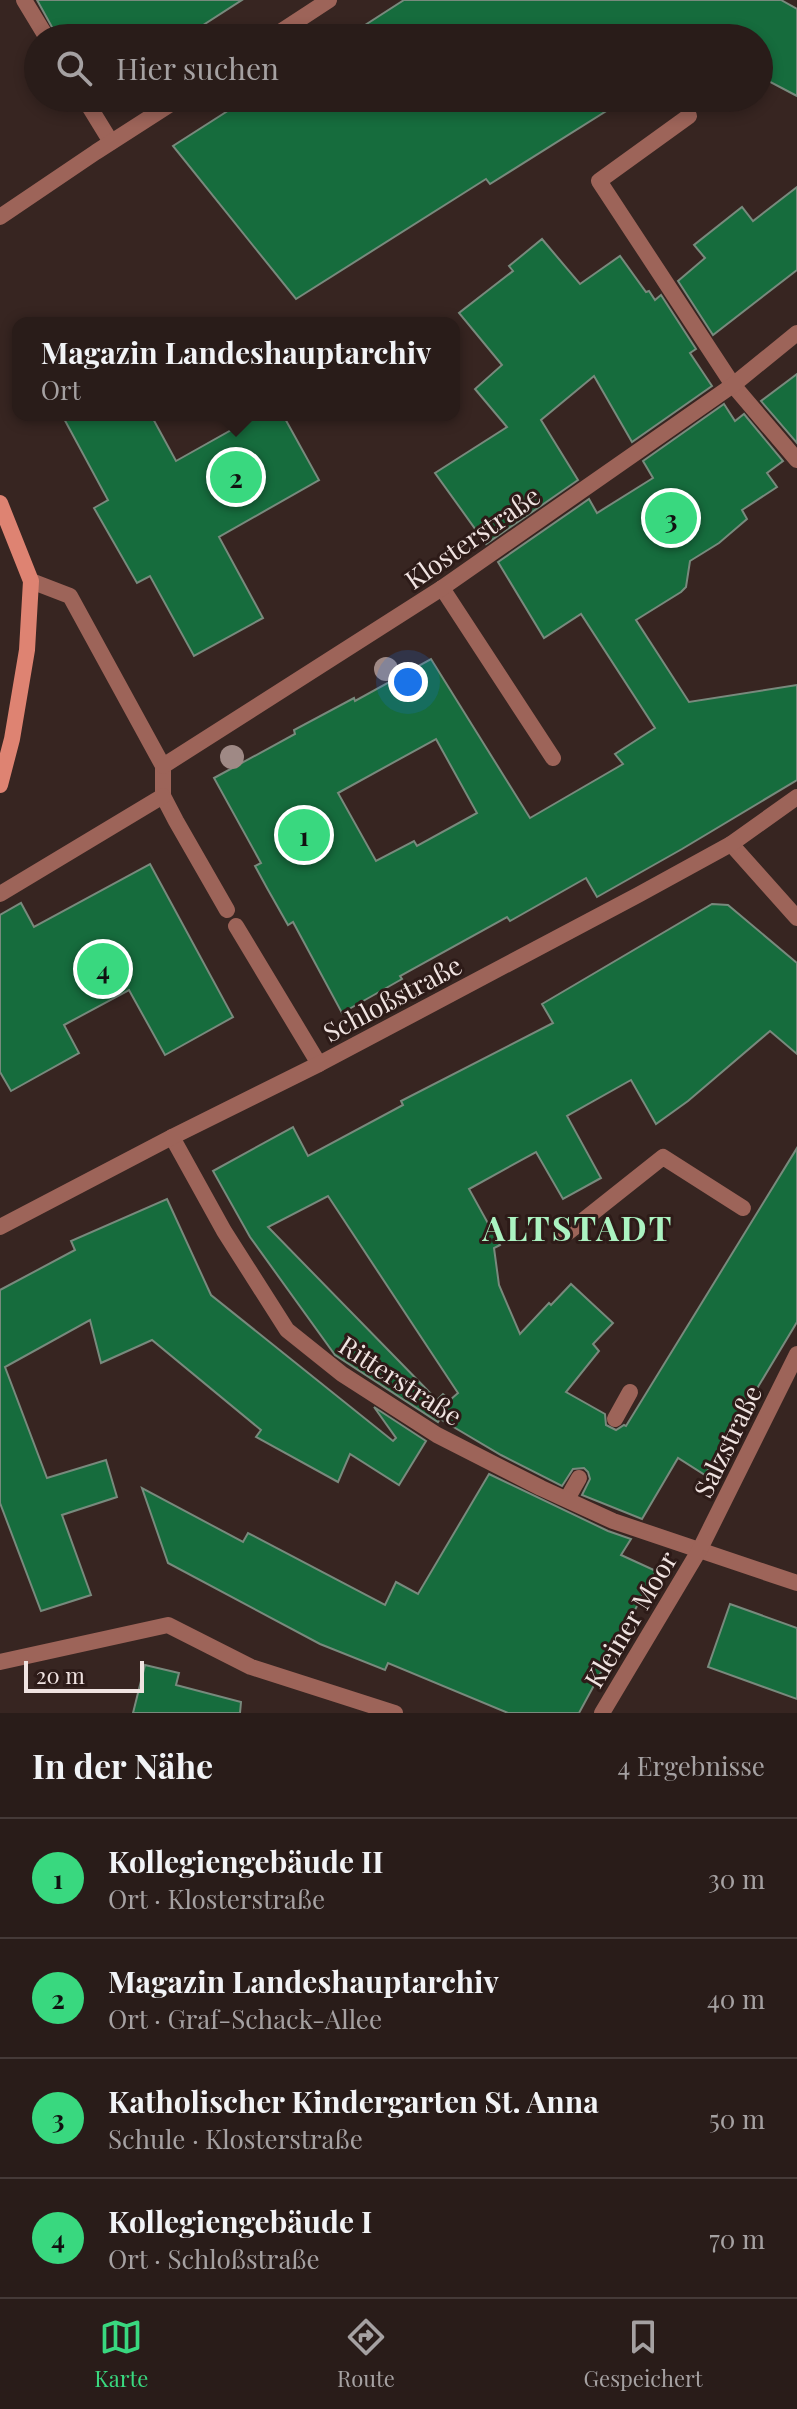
<!DOCTYPE html>
<html lang="de">
<meta charset="utf-8">
<style>
body{margin:0;font-family:"Playfair Display",serif;background:#312522;color:#f1f3f6}
.scale{position:absolute;left:24px;bottom:20px;width:120px;box-sizing:border-box;padding-left:8px;border:4px solid #f0e3e1;border-top:0;font-size:22px;line-height:28px;white-space:nowrap;color:#f0e3e1;-webkit-text-stroke:6px #2d1b18;paint-order:stroke}
.you{position:absolute;left:408px;top:682px;width:28px;height:28px;margin:-20px;border:6px solid #fff;border-radius:50%;background:#1a73e8;box-shadow:0 0 0 12px #1a73e833}
.badge{display:grid;place-items:center;width:52px;height:52px;border-radius:50%;background:#39d87f;color:#111;font-size:26px;font-weight:700}
.pin{position:absolute;translate:-50% -50%;border:4px solid #fff;box-shadow:0 2px 8px #0006}
.popup{position:absolute;left:12px;top:317px;width:448px;height:104px;box-sizing:border-box;display:grid;place-content:center;border-radius:16px;background:#291c19;filter:drop-shadow(0 2px 6px #0005);font-size:26px;white-space:nowrap;color:#a5a1a2}
.popup b{font-size:30px;color:#f1f3f6}
.popup::after{content:'';position:absolute;left:50%;top:100%;margin-left:-16px;border:16px solid transparent;border-top-color:#291c19}
.list{margin:0;padding:0;list-style:none}
h2{display:flex;justify-content:space-between;align-items:center;height:104px;margin:0;padding:0 32px;font-size:34px}
h2 small{font-size:26px;font-weight:400;color:#a5a1a2}
.list li{display:grid;grid-template-columns:52px 1fr auto;gap:24px;align-items:center;box-sizing:border-box;height:120px;padding:0 32px;border-top:2px solid #453a38}
.list b{display:block;font-size:30px;white-space:nowrap}
.list p{margin:0;font-size:26px;white-space:nowrap;color:#a5a1a2}
.list em{font-size:26px;font-style:normal;color:#a5a1a2}
.icon{flex:none;width:44px;height:44px;fill:none;stroke:currentColor;stroke-width:2;stroke-linecap:round;stroke-linejoin:round}
.map{position:relative;flex:none;width:797px;height:1713px;overflow:hidden}
.search{position:absolute;background:#291c19;box-shadow:0 4px 12px #0003;left:24px;right:24px;top:24px;height:88px;display:flex;align-items:center;gap:20px;box-sizing:border-box;padding:0 28px;border-radius:44px;color:#a5a1a2;font-size:30px}
.sheet{height:584px;background:#291c19}
nav{display:flex;justify-content:space-around;align-items:center;box-sizing:border-box;height:112px;border-top:2px solid #453a38;background:#291c19;font-size:22px;color:#a5a1a2}
nav a{display:grid;justify-items:center;gap:4px}
nav .on{color:#39d87f}
.map>svg:first-child{display:block}
.building{fill:#166c3d;stroke:#788a7d;stroke-width:2;fill-rule:evenodd}
.lines{fill:none;stroke-linecap:round;stroke-linejoin:round}
.lane{stroke:#9d6459;stroke-width:16}
.street{stroke:#9d6459;stroke-width:16}
.secondary{stroke:#de8372;stroke-width:16}
.tree{fill:#9f8985}
.labels{text-anchor:middle;dominant-baseline:central;stroke-width:6;stroke-linejoin:round;paint-order:stroke}
.street-label{font-size:26px;fill:#f0e3e1;stroke:#2d1b18}
.district-label{font-size:34px;font-weight:bold;letter-spacing:2px;fill:#abf3c1;stroke:#2d1b18}
</style>
<div class="map">
<svg width="797" height="1713" viewBox="0 0 797 1713">
<rect width="100%" height="100%" fill="#372521"/>
<g class="building">
<path d="M37,0H242L183,38H58Z"/>
<path d="M404,0H781L797,9V96L759,76V38H345Z"/>
<path d="M248,98H627L490,184L486,179L296,299L173,146Z"/>
<path d="M797,187V270L713,335L678,281L705,258L694,245L742,207L753,221Z"/>
<path d="M542,239L580,284L620,256L646,292L649,291L655,300L661,295L696,349L690,353L712,386L632,442L594,376L541,420L578,480L486,544L435,473L507,427L475,389L502,365L459,313L513,271L509,266Z"/>
<path d="M797,374V443L761,401Z"/>
<path d="M724,404L735,421L744,414L783,461L767,473L777,487L742,510L747,519L719,543L690,561L686,587L681,592L636,620L689,702L797,685V780L682,849L597,897L586,878L510,921L507,917L400,976L402,979L342,1013L293,922L288,925L267,888L255,866L261,863L214,778L295,734L294,730L354,698L355,701L431,659L530,818L623,764L615,754L655,728L581,614L544,638L498,562L589,499L597,513L653,478L643,461ZM436,739L477,813L417,846L414,841L376,861L338,793Z"/>
<path d="M62,415H151L176,461L258,415H283L319,480L219,537L263,618L194,656L150,576L137,583L94,508L108,500Z"/>
<path d="M150,864L233,1017L165,1055L129,990L64,1025L79,1053L11,1091L0,1072V915L21,903L34,927Z"/>
<path d="M712,904L728,905L797,963V1054L770,1031L688,1101L656,1124L631,1080L567,1116L601,1178L563,1199L536,1152L469,1189L500,1245L494,1248L499,1285L520,1334L549,1303L551,1305L571,1284L613,1323L593,1344L599,1351L566,1392L605,1414L606,1425L616,1430L624,1425L626,1426L797,1148V1322L705,1475L678,1458L642,1519L582,1495L590,1479L588,1472L584,1468L573,1469L562,1486L501,1455L440,1419L438,1422L335,1355L250,1237L213,1171L293,1127L308,1156L403,1105L401,1101L553,1023L542,1004ZM328,1196L458,1393L450,1400L443,1394L437,1400L268,1227Z"/>
<path d="M167,1199L211,1295L393,1441L396,1438L374,1407L426,1441L399,1485L350,1454L338,1482L256,1437L261,1430L152,1340L101,1363L90,1320L5,1367L47,1478L106,1460L117,1497L62,1515L91,1595L41,1611L0,1503V1290L75,1250L71,1241Z"/>
<path d="M489,1474L608,1531L631,1539L621,1555L656,1571L579,1713H508L388,1663L385,1670L320,1644L168,1563L142,1488L243,1542L248,1533L385,1605L396,1582L418,1594Z"/>
<path d="M730,1604L797,1628V1699L708,1667Z"/>
<path d="M145,1665L179,1673L176,1685L241,1702L240,1713H133Z"/>
</g>
<g class="lines">
<g class="lane">
<path d="M24,0L47,38"/>
<path d="M84,98L111,142"/>
<path d="M689,116L599,181L733,385L797,460"/>
<path d="M442,588L553,758"/>
<path d="M163,766V796L176,821L227,910"/>
<path d="M0,894L163,796"/>
<path d="M236,926L319,1064"/>
<path d="M566,1234L663,1157L743,1208"/>
<path d="M615,1419L630,1392"/>
<path d="M567,1499L579,1478"/>
</g>
<g class="street">
<path d="M271,38L329,0"/>
<path d="M0,217L96,152L180,98"/>
<path d="M31,581L70,596L163,766L442,588L733,385L797,333"/>
<path d="M731,844L797,918"/>
<path d="M172,1137L224,1231L287,1330L342,1374L437,1435L541,1488L613,1521L797,1583"/>
<path d="M0,1227L172,1137L319,1064L638,895L731,844L797,797"/>
<path d="M0,1662L168,1625L251,1667L395,1713"/>
<path d="M602,1713L700,1549L797,1354"/>
</g>
<path class="secondary" d="M0,503L31,581L27,650L12,739L0,785"/>
</g>
<g class="tree">
<circle cx="386" cy="669" r="12"/>
<circle cx="232" cy="757" r="12"/>
</g>
<g class="labels">
<g class="street-label">
<text transform="translate(472 537) rotate(-35)">Klosterstraße</text>
<text transform="translate(392 998) rotate(-28)">Schloßstraße</text>
<text transform="translate(401 1380) rotate(33)">Ritterstraße</text>
<text transform="translate(727 1441) rotate(-64)">Salzstraße</text>
<text transform="translate(630 1619) rotate(-59)">Kleiner Moor</text>
</g>
<g class="district-label">
<text x="578" y="1227">ALTSTADT</text>
</g>
</g>
</svg>
<div class="scale">20 m</div>
<div class="you"></div>
<div class="pin badge" style="left:304px;top:835px">1</div>
<div class="pin badge" style="left:236px;top:477px">2</div>
<div class="popup"><b>Magazin Landeshauptarchiv</b>Ort</div>
<div class="pin badge" style="left:671px;top:518px">3</div>
<div class="pin badge" style="left:103px;top:969px">4</div>
<div class="search"><svg class="icon" aria-label="search" viewBox="0 0 24 24"><circle cx="10" cy="10" r="6"/><path d="M15 15l6 6"/></svg>Hier suchen</div>
</div>
<section class="sheet">
<h2>In der Nähe<small>4 Ergebnisse</small></h2>
<ul class="list">
<li><span class="badge">1</span><div><b>Kollegiengebäude II</b><p>Ort · Klosterstraße</p></div><em>30 m</em></li>
<li><span class="badge">2</span><div><b>Magazin Landeshauptarchiv</b><p>Ort · Graf-Schack-Allee</p></div><em>40 m</em></li>
<li><span class="badge">3</span><div><b>Katholischer Kindergarten St. Anna</b><p>Schule · Klosterstraße</p></div><em>50 m</em></li>
<li><span class="badge">4</span><div><b>Kollegiengebäude I</b><p>Ort · Schloßstraße</p></div><em>70 m</em></li>
</ul>
</section>
<nav>
<a class="on"><svg class="icon" aria-label="map" viewBox="0 0 24 24"><path d="M3 6l6-2 6 2 6-2v14l-6 2-6-2-6 2zM9 4v14M15 6v14"/></svg>Karte</a>
<a><svg class="icon" aria-label="directions" viewBox="0 0 24 24"><path d="M12 3l9 9-9 9-9-9zM9 14v-3h6M13 9l2 2-2 2"/></svg>Route</a>
<a><svg class="icon" aria-label="saved" viewBox="0 0 24 24"><path d="M7 4h10v16l-5-4-5 4z"/></svg>Gespeichert</a>
</nav>
